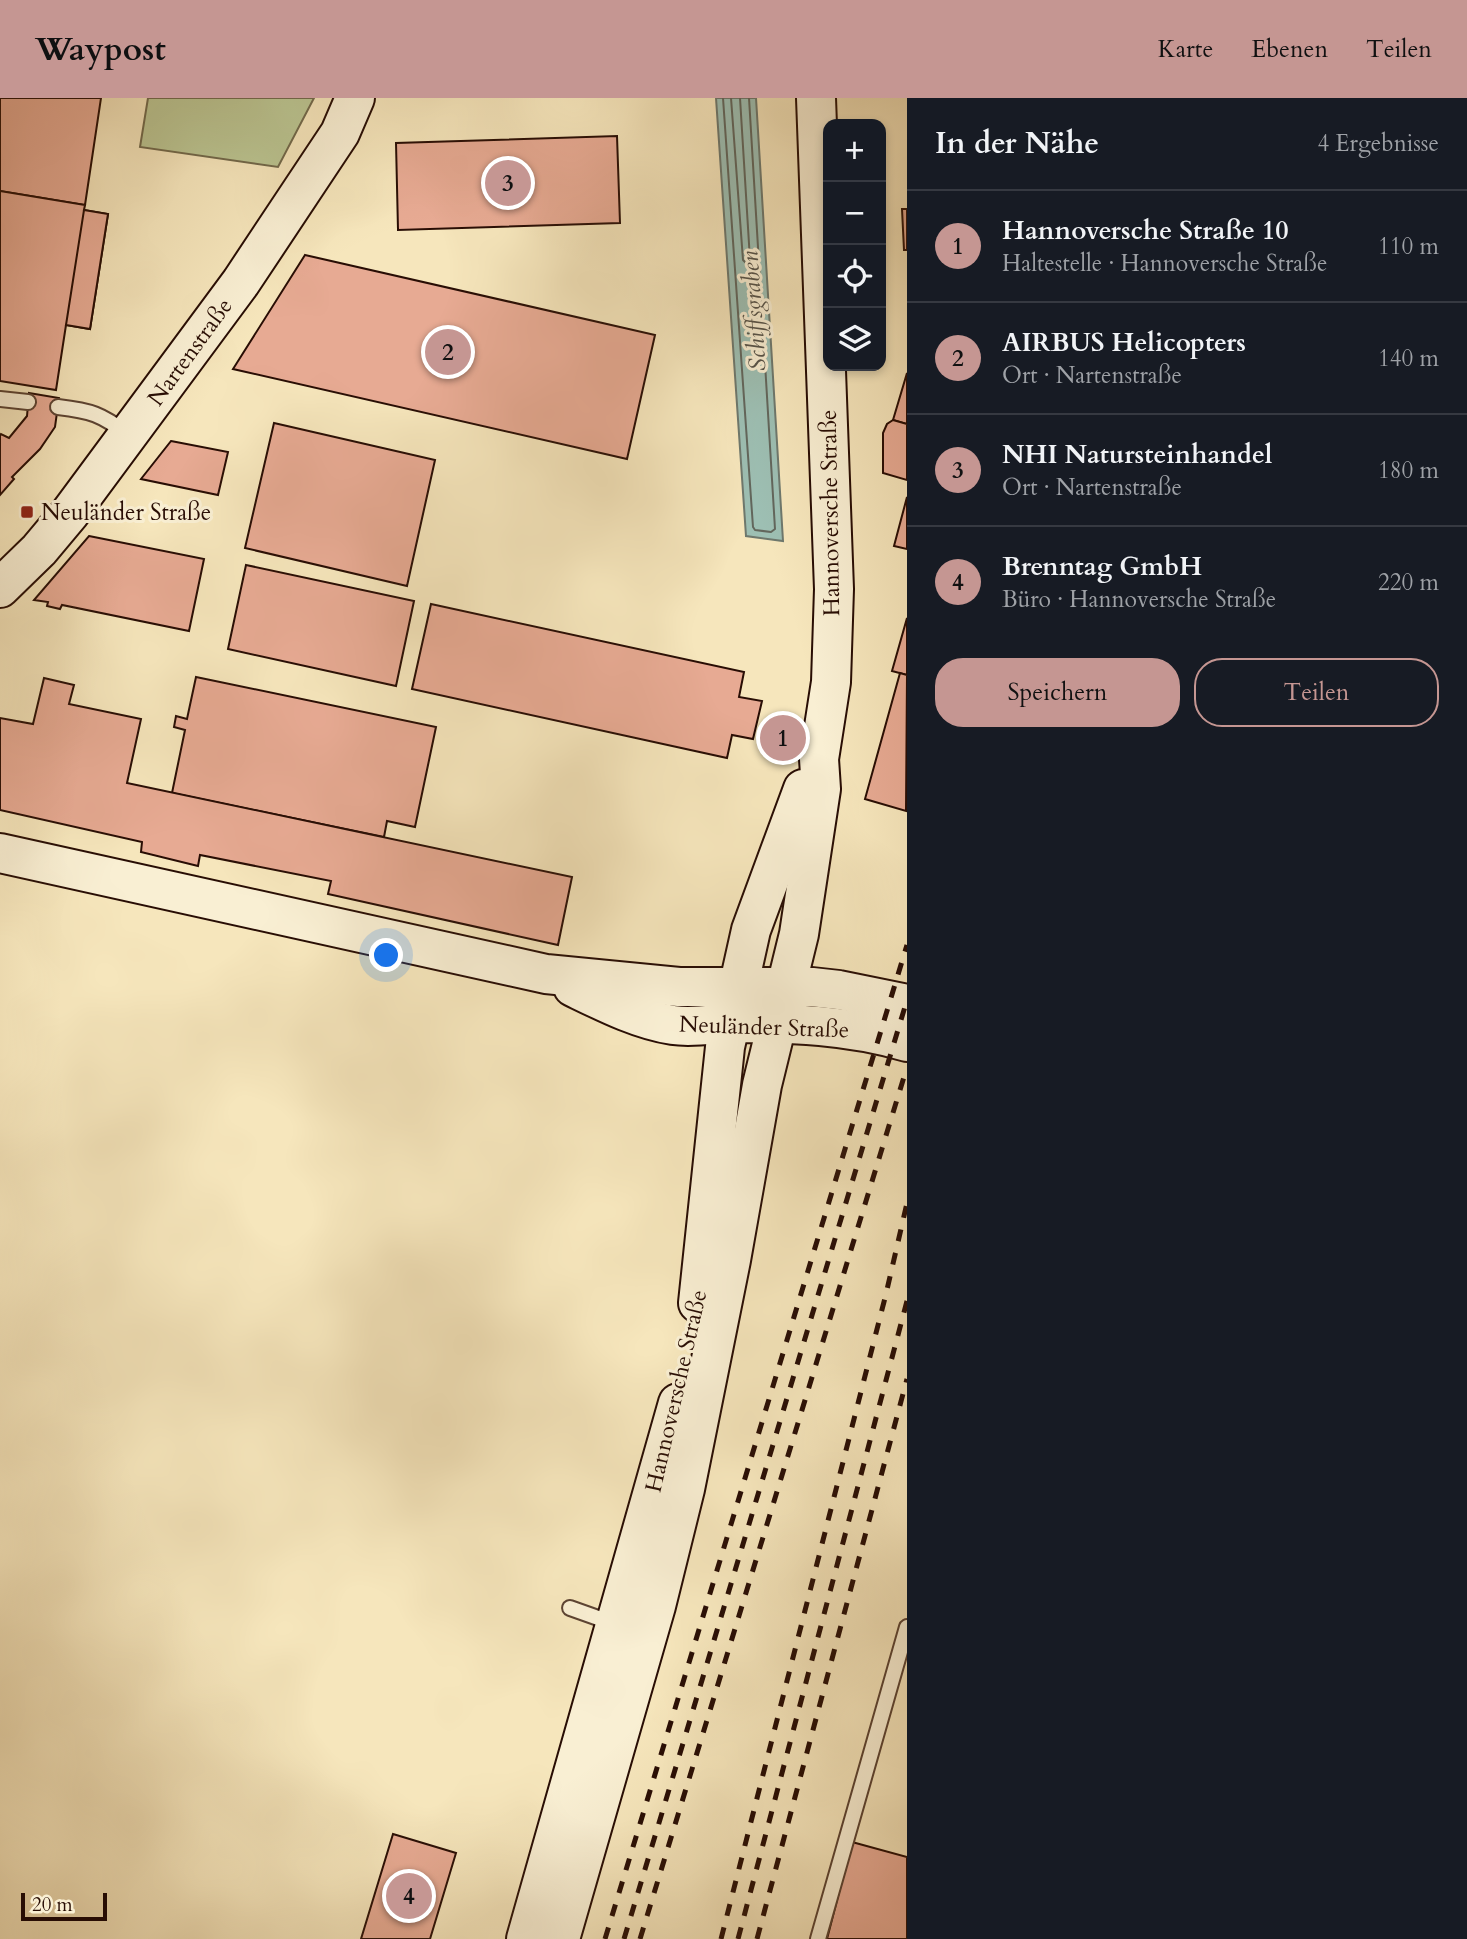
<!DOCTYPE html>
<html lang="de">
<meta charset="utf-8">
<style>
body{margin:0;font-family:Cardo,serif;background:#242831;color:#f1f3f6}
.controls{position:absolute;right:21px;top:21px;display:grid;overflow:hidden;border-radius:14px;box-shadow:0 4px 10px #0003}
.controls button{width:63px;height:63px;display:grid;place-items:center;padding:0;border:0;border-bottom:2px solid #363941;background:#171b24;color:#f1f3f6;font:35px sans-serif}
.scale{position:absolute;left:21px;bottom:18px;width:86px;box-sizing:border-box;padding-left:7px;border:4px solid #280d04;border-top:0;font-size:19px;line-height:24px;white-space:nowrap;color:#280d04;-webkit-text-stroke:5px #f9efd3;paint-order:stroke}
.you{position:absolute;left:387px;top:858px;width:24px;height:24px;margin:-18px;border:5px solid #fff;border-radius:50%;background:#1a73e8;box-shadow:0 0 0 10px #1a73e833}
.badge{display:grid;place-items:center;width:46px;height:46px;border-radius:50%;background:#c59692;color:#111;font-size:23px;font-weight:700}
.pin{position:absolute;translate:-50% -50%;border:4px solid #fff;box-shadow:0 2px 7px #0006}
.list{margin:0;padding:0;list-style:none}
h2{display:flex;justify-content:space-between;align-items:center;height:91px;margin:0;padding:0 28px;font-size:30px}
h2 small{font-size:23px;font-weight:400;color:#9ea1a6}
.list li{display:grid;grid-template-columns:46px 1fr auto;gap:21px;align-items:center;box-sizing:border-box;height:112px;padding:0 28px;border-top:2px solid #363941}
.list b{display:block;font-size:26px;white-space:nowrap}
.list p{margin:0;font-size:23px;white-space:nowrap;color:#9ea1a6}
.list em{font-size:23px;font-style:normal;color:#9ea1a6}
.actions{display:flex;gap:14px;padding:21px 28px}
.actions a{flex:1;padding:16px 0;border:2px solid #c59692;border-radius:28px;text-align:center;font-size:24px;color:#c59692}
.actions .main{background:#c59692;color:#111}
.icon{flex:none;width:38px;height:38px;fill:none;stroke:currentColor;stroke-width:2;stroke-linecap:round;stroke-linejoin:round}
.map{position:relative;flex:none;width:907px;height:1841px;overflow:hidden}
header{display:flex;align-items:center;gap:42px;box-sizing:border-box;height:98px;padding:0 35px;background:#c59692;color:#111}
header strong{font-size:33px}
nav{display:flex;gap:38px;margin-inline-start:auto;font-size:24px}
main{display:flex}
aside{flex:1;background:#171b24}
.map>svg:first-child{display:block}
.green{fill:#bbc592;stroke:#72694b;stroke-width:2}
.water{fill:#9dbfb3;stroke:#6e786d;stroke-width:2}
.lines{fill:none;stroke-linecap:round;stroke-linejoin:round}
.shore{stroke:#62665c;stroke-width:2}
.building{fill:#e7aa93;stroke:#280d04;stroke-width:2}
.lane-casing{stroke:#5c4332;stroke-width:18}
.secondary-casing{stroke:#280d04;stroke-width:42}
.lane{stroke:#f9efd3;stroke-width:14}
.secondary{stroke:#f9efd3;stroke-width:38}
.rail{stroke:#280d04;stroke-width:5;stroke-dasharray:12 12;stroke-linecap:butt}
.poi-dot{fill:#8f2418;stroke:#f9efd3;stroke-width:2.5}
.labels{text-anchor:middle;dominant-baseline:central;stroke-width:6;stroke-linejoin:round;paint-order:stroke}
.street-label{font-size:23px;fill:#280d04;stroke:#f9efd3}
.poi-label{font-size:23px;fill:#280d04;stroke:#f9efd3;text-anchor:start}
.water-label{font-size:24px;font-style:italic;fill:#57544a;stroke:#f9efd3}
</style>
<header>
<strong>Waypost</strong>
<nav><a>Karte</a><a>Ebenen</a><a>Teilen</a></nav>
</header>
<main>
<div class="map">
<svg width="907" height="1841" viewBox="0 0 907 1841">
<rect width="100%" height="100%" fill="#f6e6bc"/>
<filter id="stains"><feTurbulence type="fractalNoise" baseFrequency=".00286" numOctaves="4"/><feColorMatrix values="0 0 0 0 .2 0 0 0 0 .09 0 0 0 0 .02 0 0 0 .5 -.17"/></filter>
<radialGradient id="worn" r=".72"><stop offset=".6" stop-color="#630" stop-opacity="0"/><stop offset="1" stop-color="#630" stop-opacity=".3"/></radialGradient>
<path class="green" d="M148,0H314L278,69L140,49Z"/>
<path class="water" d="M716,0H756L783,443L746,438Z"/>
<g class="lines">
<g class="shore">
<path d="M723,0L753,429L755,432L771,434L775,431L749,0"/>
<path d="M731,0L743,162L746,165L750,162L740,0"/>
</g>
</g>
<g class="building">
<path d="M0,0H101L85,107L0,93Z"/>
<path d="M617,38L620,125L398,132L396,45Z"/>
<path d="M0,93L85,107L84,112L108,116L90,231L66,227L56,292L0,283Z"/>
<path d="M902,111H907V152H904Z"/>
<path d="M84,112L108,116L90,231L66,227Z"/>
<path d="M305,157L655,237L627,361L233,271Z"/>
<path d="M907,275V326L893,322Z"/>
<path d="M29,295L59,300L55,329L40,351L12,379L14,381L0,397V338L1,336L9,340L27,318Z"/>
<path d="M893,322L907,326V382L883,375V335L887,326Z"/>
<path d="M274,325L435,362L407,488L245,450Z"/>
<path d="M171,343L228,354L218,397L141,381Z"/>
<path d="M907,399V451L894,448Z"/>
<path d="M89,438L204,461L189,533L62,507L60,511L47,508L48,504L34,502Z"/>
<path d="M246,467L414,503L396,588L228,551Z"/>
<path d="M431,506L744,574L739,599L762,603L753,641L732,637L727,660L412,591Z"/>
<path d="M907,520V577L892,573Z"/>
<path d="M900,575L907,577L906,713L865,701Z"/>
<path d="M196,579L436,629L415,729L387,723L384,739L172,695L185,632L174,629L176,618L187,621Z"/>
<path d="M44,580L74,587L69,606L141,621L127,685L572,779L558,847L328,796L331,783L200,757L198,768L141,754L142,744L0,712V620L33,626Z"/>
<path d="M393,1736L456,1755L430,1841H361Z"/>
<path d="M852,1744L907,1759V1841H827Z"/>
</g>
<g class="lines">
<defs>
<g id="lane">
<path d="M0,301L28,304"/>
<path d="M58,309C92,313 100,316 128,336"/>
<path d="M570,1510L615,1526"/>
<path d="M818,1841L907,1529"/>
</g>
<g id="secondary">
<path d="M0,490L39,452L70,415L241,184L340,35L355,0"/>
<path d="M0,755L546,876L679,889H812L839,892L907,906"/>
<path d="M573,889C604,904 639,922 673,927C693,930 712,926 732,925C791,925 850,927 907,944"/>
<path d="M698,1205L725,949L751,832L803,691"/>
<path d="M526,1841L678,1305"/>
<path d="M560,1841L656,1508L685,1391L731,1162L762,987L799,836L821,691L819,661L831,584L834,491L816,0"/>
</g>
</defs>
<use href="#lane" class="lane-casing"/>
<use href="#secondary" class="secondary-casing"/>
<use href="#lane" class="lane"/>
<use href="#secondary" class="secondary"/>
<g class="rail">
<path d="M605,1841L907,847"/>
<path d="M624,1841L907,902"/>
<path d="M640,1841L907,969"/>
<path d="M721,1841L886,1196L907,1105"/>
<path d="M738,1841L907,1203"/>
<path d="M757,1841L907,1281"/>
</g>
</g>
<rect class="poi-dot" x="20" y="407" width="14" height="14" rx="3.5"/>
<g class="labels">
<g class="street-label">
<text transform="translate(190 254) rotate(-54)">Nartenstraße</text>
<text transform="translate(830 415) rotate(-91)">Hannoversche Straße</text>
<text transform="translate(764 929) rotate(2)">Neuländer Straße</text>
<text transform="translate(676 1293) rotate(-77)">Hannoversche Straße</text>
</g>
<g class="poi-label">
<text x="41" y="414">Neuländer Straße</text>
</g>
<g class="water-label">
<text transform="translate(754 213) rotate(-94)">Schiffsgraben</text>
</g>
</g>
<rect width="100%" height="100%" filter="url(#stains)"/>
<rect width="100%" height="100%" fill="url(#worn)"/>
</svg>
<div class="controls">
<button>+</button>
<button>−</button>
<button><svg class="icon" aria-label="locate" viewBox="0 0 24 24"><circle cx="12" cy="12" r="6"/><path d="M12 2v4M12 18v4M2 12h4M18 12h4"/></svg></button>
<button><svg class="icon" aria-label="layers" viewBox="0 0 24 24"><path d="M12 4l9 5-9 5-9-5zM3 14l9 5 9-5"/></svg></button>
</div>
<div class="scale">20 m</div>
<div class="you"></div>
<div class="pin badge" style="left:783px;top:640px">1</div>
<div class="pin badge" style="left:448px;top:254px">2</div>
<div class="pin badge" style="left:508px;top:85px">3</div>
<div class="pin badge" style="left:409px;top:1798px">4</div>
</div>
<aside>
<h2>In der Nähe<small>4 Ergebnisse</small></h2>
<ul class="list">
<li><span class="badge">1</span><div><b>Hannoversche Straße 10</b><p>Haltestelle · Hannoversche Straße</p></div><em>110 m</em></li>
<li><span class="badge">2</span><div><b>AIRBUS Helicopters</b><p>Ort · Nartenstraße</p></div><em>140 m</em></li>
<li><span class="badge">3</span><div><b>NHI Natursteinhandel</b><p>Ort · Nartenstraße</p></div><em>180 m</em></li>
<li><span class="badge">4</span><div><b>Brenntag GmbH</b><p>Büro · Hannoversche Straße</p></div><em>220 m</em></li>
</ul>
<div class="actions"><a class="main">Speichern</a><a>Teilen</a></div>
</aside>
</main>
